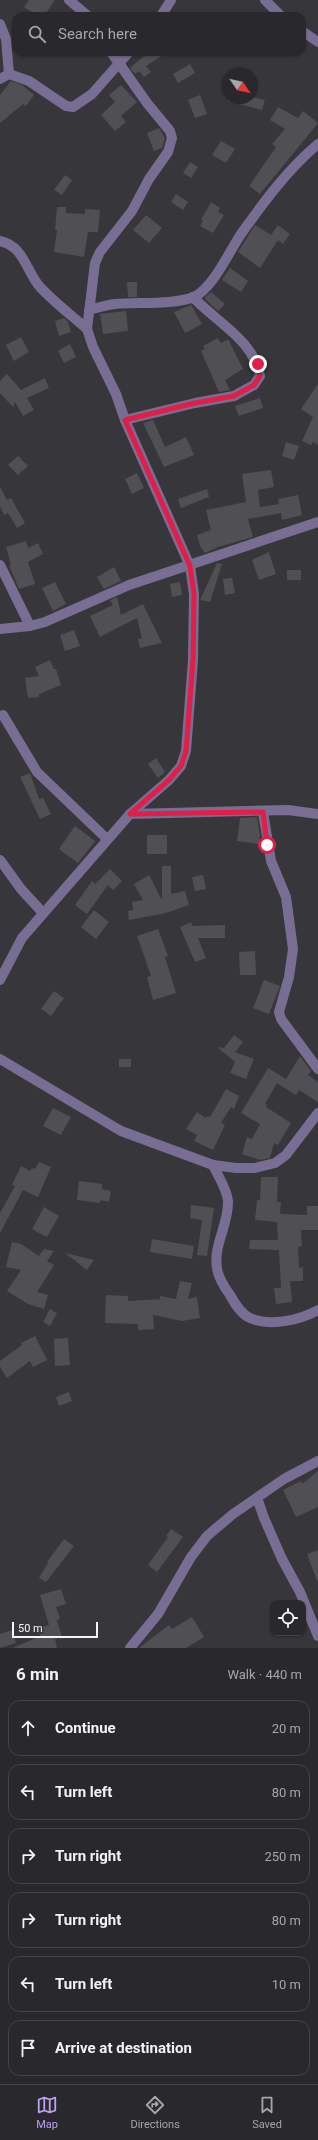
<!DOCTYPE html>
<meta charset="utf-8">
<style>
body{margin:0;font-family:Roboto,sans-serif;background:#313034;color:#f1f3f6}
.controls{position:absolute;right:12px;bottom:12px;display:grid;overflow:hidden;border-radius:8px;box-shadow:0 1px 3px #0004}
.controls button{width:36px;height:36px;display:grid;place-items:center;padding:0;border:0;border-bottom:1px solid #454448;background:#29282c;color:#f1f3f6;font:20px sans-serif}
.compass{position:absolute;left:222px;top:68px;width:36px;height:36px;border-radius:50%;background:#29282c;box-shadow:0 1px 3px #0004;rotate:124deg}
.scale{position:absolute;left:12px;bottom:10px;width:86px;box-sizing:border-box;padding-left:4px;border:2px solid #f5f5f7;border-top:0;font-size:11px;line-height:14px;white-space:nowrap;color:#f5f5f7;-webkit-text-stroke:3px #37363a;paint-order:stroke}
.stop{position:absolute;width:12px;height:12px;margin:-9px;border:3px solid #e11d48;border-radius:50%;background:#fff}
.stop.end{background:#e11d48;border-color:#fff;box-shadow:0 1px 4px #0008}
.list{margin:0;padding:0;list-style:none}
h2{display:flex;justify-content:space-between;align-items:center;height:52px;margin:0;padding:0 16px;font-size:17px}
h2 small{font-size:13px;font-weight:400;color:#a5a6a9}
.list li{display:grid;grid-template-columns:26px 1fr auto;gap:12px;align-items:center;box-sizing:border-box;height:56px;margin:0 8px 8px;padding:0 8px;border:1px solid #454448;border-radius:12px}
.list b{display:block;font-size:15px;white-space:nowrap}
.list em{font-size:13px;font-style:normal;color:#a5a6a9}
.icon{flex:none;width:22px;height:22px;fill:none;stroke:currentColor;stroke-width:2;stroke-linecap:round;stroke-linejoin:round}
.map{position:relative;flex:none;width:318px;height:1648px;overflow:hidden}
.search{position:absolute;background:#29282c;box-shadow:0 1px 3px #0004;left:12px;right:12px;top:12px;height:44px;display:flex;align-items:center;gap:10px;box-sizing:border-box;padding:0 14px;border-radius:12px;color:#a5a6a9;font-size:15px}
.sheet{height:436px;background:#29282c}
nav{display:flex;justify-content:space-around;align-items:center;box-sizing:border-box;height:56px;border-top:1px solid #454448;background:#29282c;font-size:11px;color:#a5a6a9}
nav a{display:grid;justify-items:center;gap:2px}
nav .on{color:#bca0f2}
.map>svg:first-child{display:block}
.building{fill:#504f53}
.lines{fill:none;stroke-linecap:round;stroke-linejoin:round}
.minor{stroke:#786e93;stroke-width:10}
.route{stroke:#e11d48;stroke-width:5}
</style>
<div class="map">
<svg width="318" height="1648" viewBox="0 0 318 1648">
<rect width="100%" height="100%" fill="#37363a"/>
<g class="building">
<path d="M29,0H55L44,16H38L24,7Z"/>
<path d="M142,52H168L146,66L151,72L144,77L139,71L135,74L130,68L144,56Z"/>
<path d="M190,64L195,73L178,83L173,74Z"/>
<path d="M11,81L22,85L34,95L26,106L23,104L0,123V95Z"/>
<path d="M121,85L137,102L121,116L126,122L115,131L101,115L115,102L109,95Z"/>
<path d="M200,95L207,114L195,118L188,100Z"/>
<path d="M252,97L265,100L262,110L228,101L229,98Z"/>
<path d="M278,107L298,118L303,111L318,123L260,194L249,186L276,147L272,144L285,129L270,120Z"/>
<path d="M159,128L165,138L162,148L154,151L147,133Z"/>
<path d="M221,141L235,149L226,163L212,155Z"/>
<path d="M190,162L198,167L191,178L183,173Z"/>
<path d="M65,175L72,180L62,195L54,190Z"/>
<path d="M176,194L188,202L183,210L171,202Z"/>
<path d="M211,202L220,208L218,212L224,215L213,233L200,226L203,221L201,220Z"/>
<path d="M57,207H66V213L85,214V209L100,210L98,232H88L84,257L54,252L57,230H55Z"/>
<path d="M146,215L162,228L149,243L133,230Z"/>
<path d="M255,225L271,235L278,225L290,234L283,244L278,240L260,268L238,252Z"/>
<path d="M230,268L248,281L241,292L222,280Z"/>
<path d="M127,282H137V297H128Z"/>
<path d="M211,292L225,304L218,311L204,298Z"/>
<path d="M191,305L202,324L185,333L174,312Z"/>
<path d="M126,311L128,331L103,334L100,314Z"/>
<path d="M64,318L68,322L71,332L59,336L55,321Z"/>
<path d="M21,337L29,352L14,361L6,345Z"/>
<path d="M218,338L221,343L228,339L243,369L225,380L230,390L219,392L201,351L205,349L203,346Z"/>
<path d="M70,344L76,357L64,363L58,351Z"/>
<path d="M7,374L21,390L45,378L49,388L27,398L34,410L23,416L15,402L13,407L0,393V381Z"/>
<path d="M318,384V445L313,442L311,445L302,441L313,417L301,409Z"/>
<path d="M260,398L263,408L239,416L235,406Z"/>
<path d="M153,420L165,447L186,437L194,455L164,467L143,423Z"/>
<path d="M286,442L299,446L294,460L282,456Z"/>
<path d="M18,456L28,466L18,475L8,465Z"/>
<path d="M271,470L274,487L258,490L260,507L279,504L278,499L298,495L302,515L282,520L281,513L248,519L253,537L218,547L205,553L200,546L197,535L211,530L206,510L246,502L242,474Z"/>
<path d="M137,473L144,488L132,494L125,479Z"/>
<path d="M0,487L7,500L11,498L25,523L17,528L8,513L4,515L0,506Z"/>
<path d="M207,489L209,497L181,508L178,499Z"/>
<path d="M26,541L28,548L38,543L43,554L28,562L35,584L19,589L9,565H11L6,547Z"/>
<path d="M269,552L276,574L259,580L252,560Z"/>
<path d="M217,563L222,564L210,602L200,600Z"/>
<path d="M114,567L121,581L104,589L97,577Z"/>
<rect x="287" y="570" width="14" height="10"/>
<path d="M232,578L235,593L225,595L223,579Z"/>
<path d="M55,582L66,604L53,611L42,588Z"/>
<path d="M180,582L182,595L172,597L170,584Z"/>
<path d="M117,597L121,615L143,604L162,643L140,648L138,639L142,638L137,618L100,637L90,616L113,605L110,600Z"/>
<path d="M74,630L80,646L65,651L60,635Z"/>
<path d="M50,660L54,669H56L61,685L39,694V697L28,698L25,678L39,676L35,667Z"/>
<path d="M156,758L165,772L158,778L148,764Z"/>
<path d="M30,773L39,799L43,798L51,814L40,819L20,777Z"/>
<path d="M257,817L260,835L259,844L237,841L240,818Z"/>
<path d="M75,826L95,841L78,863L59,849Z"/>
<rect x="147" y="835" width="20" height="19"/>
<path d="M162,866H171V894L185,891L189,905L166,913L129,920L128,911L133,910L132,902L143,900L134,884L149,875L162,900Z"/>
<path d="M110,869L122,881L113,890L108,885L87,914L75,905L92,881L95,884Z"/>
<path d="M203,875L206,889L195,891L192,877Z"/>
<path d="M94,910L109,922L96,939L81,927Z"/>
<path d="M191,922L192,926L225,925V938H198L206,958L195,962L180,927Z"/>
<path d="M158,929L168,956L165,957L176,993L153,1000L147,977L151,976L137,936Z"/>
<path d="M255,951L256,975H240L239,952Z"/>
<path d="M264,980L280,986L269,1014L253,1008Z"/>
<path d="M54,991L64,998L51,1016L41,1009Z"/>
<path d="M234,1035L243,1042L235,1052L254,1059L246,1079L230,1073L235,1062L217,1047L224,1048Z"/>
<path d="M300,1056L311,1071L308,1075L318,1082V1102L299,1090L296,1095L277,1083L265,1104L267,1105L266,1107L291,1123L278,1145L274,1143L270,1158L260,1160L242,1154L247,1137L252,1139L260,1124L241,1113L264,1075L268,1068L286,1079Z"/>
<rect x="119" y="1059" width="12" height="8"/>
<path d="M226,1089L239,1096L234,1109L231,1107L221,1123L225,1125L213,1150L194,1141L197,1135L186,1129L197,1112L206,1118L207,1116L210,1117Z"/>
<path d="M53,1108L71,1117L61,1135L43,1126Z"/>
<path d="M39,1162L51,1167L38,1197L23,1190L0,1233V1213L15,1186L12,1185L21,1166L30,1171L32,1168L35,1169Z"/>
<path d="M261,1177H278L277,1202H281L280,1214L307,1215V1206H318V1230H301L302,1246L298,1247L299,1268L303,1267V1281H290L292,1302L276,1304L274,1288H281L279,1250L249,1249L250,1240H278L277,1222L255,1220L257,1200H260Z"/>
<path d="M79,1181L102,1184V1189L111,1191L109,1202L100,1200V1203L77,1200Z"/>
<path d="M191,1205L214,1208L207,1256L197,1255L202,1220L190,1218Z"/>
<path d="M44,1207L59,1216L47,1237L32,1229Z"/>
<path d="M152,1239L194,1246L192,1259L150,1252Z"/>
<path d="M12,1242L21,1244L39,1256L44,1249L54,1251L47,1261L54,1265L37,1292L48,1295L44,1309L28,1304L7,1291L21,1270L6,1267Z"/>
<path d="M65,1253L94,1260L87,1270Z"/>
<path d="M180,1281L192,1283L188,1299L197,1297L200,1318L182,1321L153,1315L154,1329L138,1330V1324L105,1323L106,1295L128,1296V1301L160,1299V1296L176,1299Z"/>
<path d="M50,1309L57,1313L50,1326L43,1322Z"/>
<path d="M35,1336L47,1360L33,1367L30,1361L7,1378L0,1367V1361L22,1345L21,1343Z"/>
<path d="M68,1338L70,1365L55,1366L54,1339Z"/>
<path d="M69,1392L72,1401L59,1406L56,1397Z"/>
<path d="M318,1471V1507L296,1517L283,1490L301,1481L302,1484Z"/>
<path d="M171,1529L183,1537L157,1572L148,1565L168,1537L166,1536Z"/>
<path d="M64,1539L74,1546L46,1582L39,1578L48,1563L47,1562Z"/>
<path d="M318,1550V1580L317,1581L307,1554Z"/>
<path d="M61,1589L66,1604L56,1607L60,1619L57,1620L62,1637L55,1639L57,1648H13L40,1636L38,1628L49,1625L40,1595Z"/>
<path d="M192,1617L204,1637L186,1648H139L169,1625L172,1629Z"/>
<path d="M12,1630L16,1643L0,1648V1634Z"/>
</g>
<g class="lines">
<g class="minor">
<path d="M69,0L88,16"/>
<path d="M265,0L281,16"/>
<path d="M161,16L171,0"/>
<path d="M0,24L6,39L9,74"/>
<path d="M302,31L318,42"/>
<path d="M0,79L9,74L29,81L66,106L73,107L92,94L129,52"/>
<path d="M0,241C24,246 26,271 40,287C54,302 71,315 87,329"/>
<path d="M89,310C97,308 106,305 115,304C137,302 174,305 194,297C213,288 229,252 241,234C263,203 288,169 318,144"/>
<path d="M125,420L195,403L234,396L254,385L260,376C254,340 216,322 193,297"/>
<path d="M0,565L30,626"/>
<path d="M0,629L30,626L45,622L129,585L318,522"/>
<path d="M3,715L37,772L107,839"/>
<path d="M263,812L271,861L286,897L293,949L289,977L279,1012L281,1019L318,1069"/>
<path d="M130,814L288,810L318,814"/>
<path d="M0,860L21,889L43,913"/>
<path d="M0,980L22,938L130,814L169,780L181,766L186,751L193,660L194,594L190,566L125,420L116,394L93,347L87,329L95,263L100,252L132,211L149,179L168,152L172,138L170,131L147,103L111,52"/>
<path d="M0,1059L121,1131L213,1165L236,1168H255L275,1163L286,1155L318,1113"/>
<path d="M213,1165C218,1176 227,1189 228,1201C229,1224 213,1245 217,1268C218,1277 225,1288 230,1295C235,1304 241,1314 250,1318C270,1327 300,1320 318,1310"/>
<path d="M257,1498L264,1518L282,1559L300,1592L318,1636"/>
<path d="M130,1648L158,1614L191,1557L207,1536L233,1514L284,1479L318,1461"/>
</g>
</g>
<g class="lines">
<path class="route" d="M258,364L260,376L254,385L234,396L195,403L125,420L190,566L194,594L193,660L186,751L181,766L169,780L130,814L263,812L267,845"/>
</g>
</svg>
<div class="controls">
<button><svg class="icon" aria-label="locate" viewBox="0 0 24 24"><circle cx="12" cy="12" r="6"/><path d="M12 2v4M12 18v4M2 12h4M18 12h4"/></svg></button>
</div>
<svg class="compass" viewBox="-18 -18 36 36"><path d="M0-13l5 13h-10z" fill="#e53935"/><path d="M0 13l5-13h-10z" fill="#a5a6a9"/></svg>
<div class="scale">50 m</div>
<div class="stop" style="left:267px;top:845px"></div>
<div class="stop end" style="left:258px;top:364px"></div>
<div class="search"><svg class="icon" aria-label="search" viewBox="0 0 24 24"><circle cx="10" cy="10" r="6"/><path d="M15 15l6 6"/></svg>Search here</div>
</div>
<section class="sheet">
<h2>6 min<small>Walk · 440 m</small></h2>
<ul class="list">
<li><svg class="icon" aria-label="ahead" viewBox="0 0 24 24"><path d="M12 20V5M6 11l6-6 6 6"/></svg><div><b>Continue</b></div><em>20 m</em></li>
<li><svg class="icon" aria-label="left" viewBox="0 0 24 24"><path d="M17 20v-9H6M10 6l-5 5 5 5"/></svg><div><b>Turn left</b></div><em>80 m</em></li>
<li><svg class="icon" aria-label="right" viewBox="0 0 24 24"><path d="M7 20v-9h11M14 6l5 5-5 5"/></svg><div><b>Turn right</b></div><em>250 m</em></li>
<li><svg class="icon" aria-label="right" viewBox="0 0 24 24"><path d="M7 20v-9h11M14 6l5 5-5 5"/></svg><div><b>Turn right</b></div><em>80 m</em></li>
<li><svg class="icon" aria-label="left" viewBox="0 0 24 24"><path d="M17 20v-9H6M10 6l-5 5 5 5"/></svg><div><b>Turn left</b></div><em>10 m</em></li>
<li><svg class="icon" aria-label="arrive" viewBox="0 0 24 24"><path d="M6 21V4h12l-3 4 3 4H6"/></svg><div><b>Arrive at destination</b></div></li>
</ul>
</section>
<nav>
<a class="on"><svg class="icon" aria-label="map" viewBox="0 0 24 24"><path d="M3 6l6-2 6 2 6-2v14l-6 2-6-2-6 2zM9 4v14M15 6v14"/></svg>Map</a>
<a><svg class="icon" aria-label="directions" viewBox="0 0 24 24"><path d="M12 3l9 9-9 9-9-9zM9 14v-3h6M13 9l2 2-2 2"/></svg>Directions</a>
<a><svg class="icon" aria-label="saved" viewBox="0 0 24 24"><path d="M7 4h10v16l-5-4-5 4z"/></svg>Saved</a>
</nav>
